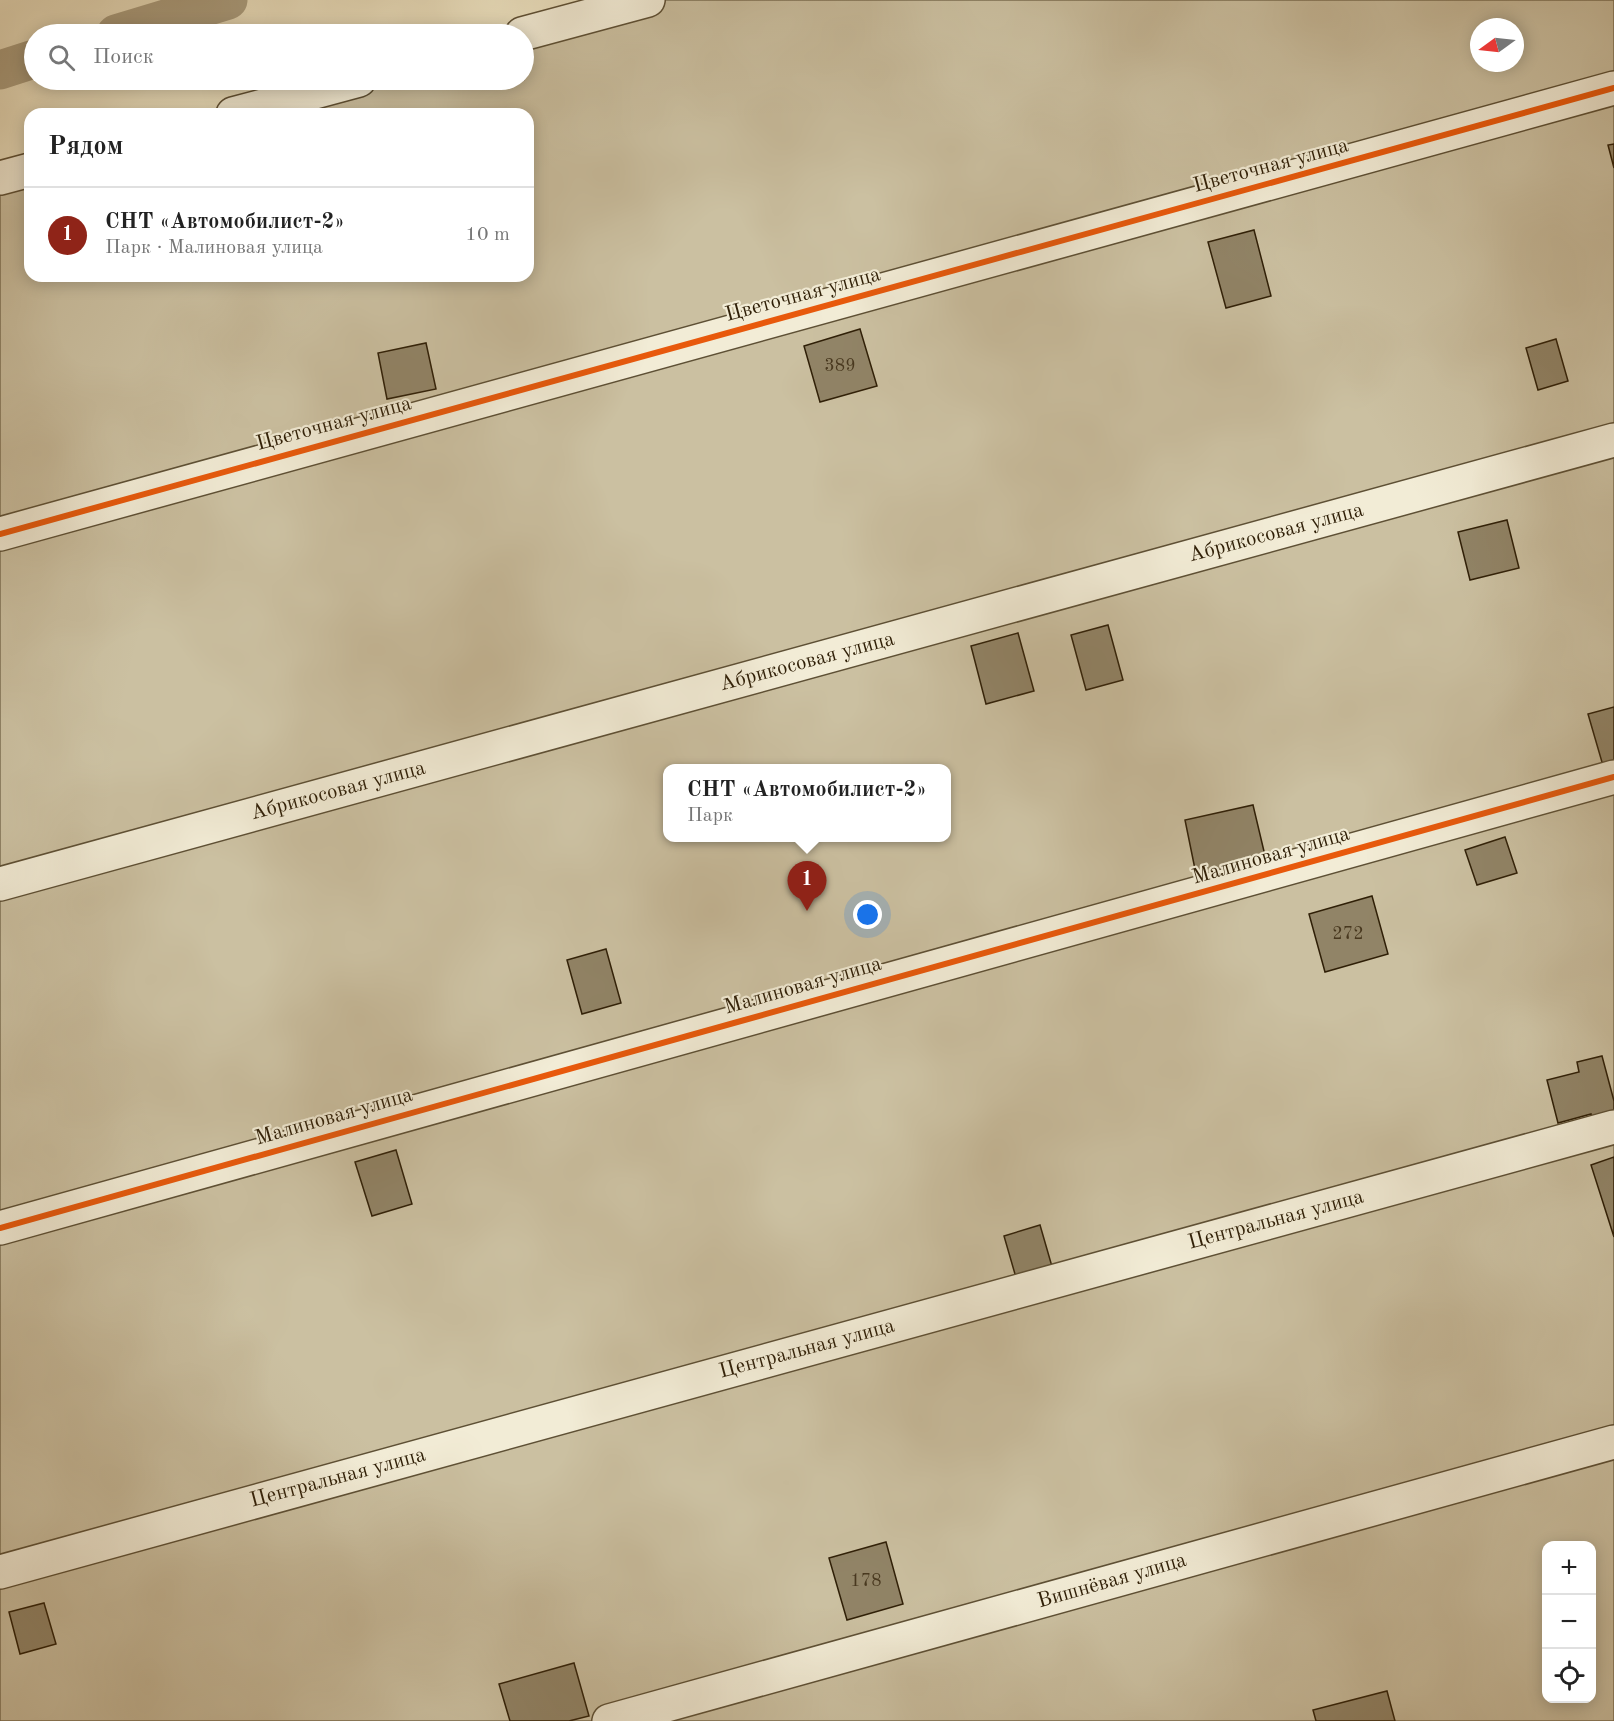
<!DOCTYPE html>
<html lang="ru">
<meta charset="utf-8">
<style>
body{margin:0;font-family:"Old Standard TT",serif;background:#f2f2f2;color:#222}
.controls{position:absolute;right:18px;bottom:18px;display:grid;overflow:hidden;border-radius:12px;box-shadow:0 3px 15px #0003}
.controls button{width:54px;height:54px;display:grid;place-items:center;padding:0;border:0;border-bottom:2px solid #e0e0e0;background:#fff;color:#222;font:30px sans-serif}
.compass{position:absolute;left:1470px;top:18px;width:54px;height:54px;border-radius:50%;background:#fff;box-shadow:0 3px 15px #0003;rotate:255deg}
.you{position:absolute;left:868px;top:915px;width:21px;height:21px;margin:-15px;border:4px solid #fff;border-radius:50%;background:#1a73e8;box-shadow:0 0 0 9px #1a73e833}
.badge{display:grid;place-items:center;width:39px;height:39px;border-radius:50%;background:#8f2418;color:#fff;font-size:20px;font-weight:700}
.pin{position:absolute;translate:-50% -50px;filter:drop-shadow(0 2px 3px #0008)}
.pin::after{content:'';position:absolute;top:32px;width:21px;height:18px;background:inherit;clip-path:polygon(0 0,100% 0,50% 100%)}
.popup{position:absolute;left:663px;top:764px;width:288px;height:78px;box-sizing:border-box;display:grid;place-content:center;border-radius:12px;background:#fff;filter:drop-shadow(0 2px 4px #0005);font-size:20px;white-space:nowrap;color:#767676}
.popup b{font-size:22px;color:#222}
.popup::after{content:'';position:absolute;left:50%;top:100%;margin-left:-12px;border:12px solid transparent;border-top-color:#fff}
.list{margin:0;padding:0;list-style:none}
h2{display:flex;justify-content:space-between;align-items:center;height:78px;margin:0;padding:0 24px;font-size:26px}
h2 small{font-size:20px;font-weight:400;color:#767676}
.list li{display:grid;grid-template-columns:39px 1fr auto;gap:18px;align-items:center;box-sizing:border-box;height:96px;padding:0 24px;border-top:2px solid #e0e0e0}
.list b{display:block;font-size:22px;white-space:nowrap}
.list p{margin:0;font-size:20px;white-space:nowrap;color:#767676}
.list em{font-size:20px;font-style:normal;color:#767676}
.icon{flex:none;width:33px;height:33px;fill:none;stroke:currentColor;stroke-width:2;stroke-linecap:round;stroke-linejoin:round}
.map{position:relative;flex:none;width:1614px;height:1721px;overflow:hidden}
.search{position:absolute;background:#fff;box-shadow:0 3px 15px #0003;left:24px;top:24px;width:510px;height:66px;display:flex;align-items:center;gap:15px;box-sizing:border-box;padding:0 21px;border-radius:33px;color:#767676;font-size:22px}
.panel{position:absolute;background:#fff;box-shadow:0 3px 15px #0003;left:24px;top:108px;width:510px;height:174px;border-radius:18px}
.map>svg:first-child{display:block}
.green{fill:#cbc0a1;stroke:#7d7054;stroke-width:1.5;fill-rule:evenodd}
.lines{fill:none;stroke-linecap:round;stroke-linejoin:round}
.canal{stroke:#ab9f81;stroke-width:39}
.building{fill:#918467;stroke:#2f1f07;stroke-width:1.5}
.minor-casing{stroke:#5e5035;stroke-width:36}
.minor{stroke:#f2ecd6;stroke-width:33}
.cycleway-casing{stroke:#f2ecd6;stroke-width:10}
.cycleway{stroke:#e8590c;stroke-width:6}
.labels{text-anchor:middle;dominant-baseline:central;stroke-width:4.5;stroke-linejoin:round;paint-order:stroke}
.number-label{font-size:18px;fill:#48381f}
.street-label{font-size:21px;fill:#2f1f07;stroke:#f2ecd6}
</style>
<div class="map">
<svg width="1614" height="1721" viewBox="0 0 1614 1721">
<rect width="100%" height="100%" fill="#ebe1c0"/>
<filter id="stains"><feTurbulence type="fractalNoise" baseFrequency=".00333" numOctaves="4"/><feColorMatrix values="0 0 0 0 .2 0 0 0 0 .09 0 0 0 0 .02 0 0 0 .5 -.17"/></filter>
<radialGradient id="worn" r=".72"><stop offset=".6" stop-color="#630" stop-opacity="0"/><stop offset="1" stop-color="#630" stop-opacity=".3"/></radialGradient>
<path class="green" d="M648,0H1614V1721H0V178L30,170V276H528V114H233L359,80H524V34ZM1479,27H1515V63H1479ZM668,768H946V838H668ZM1546,1546H1592V1698H1546Z"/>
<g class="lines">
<g class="canal">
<path d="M116,34L228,0"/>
<path d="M0,70L34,59"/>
</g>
</g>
<g class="building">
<path d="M1614,144V168L1608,145Z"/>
<path d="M1254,230L1271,296L1226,308L1208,242Z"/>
<path d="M860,329L877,386L820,402L804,346Z"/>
<path d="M1556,339L1568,381L1538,390L1526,348Z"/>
<path d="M426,343L436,389L387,399L378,353Z"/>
<path d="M1507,520L1519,568L1470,580L1458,532Z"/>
<path d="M1108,625L1123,680L1086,690L1071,635Z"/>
<path d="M1018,633L1034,691L986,704L971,646Z"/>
<path d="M1614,707V766L1604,769L1588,714Z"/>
<path d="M1253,805L1267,864L1197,879L1185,820Z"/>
<path d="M1505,837L1517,873L1477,885L1465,850Z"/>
<path d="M1372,896L1388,954L1325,972L1309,914Z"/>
<path d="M606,949L621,1003L582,1014L567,960Z"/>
<path d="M1602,1056L1614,1101V1121L1594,1127L1591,1114L1558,1123L1547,1080L1579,1072L1577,1062Z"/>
<path d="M396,1150L412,1204L372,1216L355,1162Z"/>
<path d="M1614,1157V1237L1591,1165Z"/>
<path d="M1040,1225L1053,1270L1017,1281L1004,1236Z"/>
<path d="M886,1542L903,1604L847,1620L829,1558Z"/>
<path d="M44,1603L56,1644L20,1654L9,1612Z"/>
<path d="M574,1663L589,1716L569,1721H510L499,1684Z"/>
<path d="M1387,1691L1395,1721H1316L1313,1710Z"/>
</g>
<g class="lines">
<defs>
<g id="minor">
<path d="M522,34L648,0"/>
<path d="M233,114L359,80"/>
<path d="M0,178L30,170"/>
<path d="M0,534L1614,88"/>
<path d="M0,884L1614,440"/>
<path d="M0,1228L1614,777"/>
<path d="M0,1572L1614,1127"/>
<path d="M609,1721L1614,1442"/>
</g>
</defs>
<use href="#minor" class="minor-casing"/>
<use href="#minor" class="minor"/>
<defs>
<g id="cycleway">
<path d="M0,534L1614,88"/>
<path d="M0,1228L1614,777"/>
</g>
</defs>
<use href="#cycleway" class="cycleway-casing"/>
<use href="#cycleway" class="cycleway"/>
</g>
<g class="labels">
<g class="number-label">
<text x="840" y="366">389</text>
<text x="1348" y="934">272</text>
<text x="866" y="1581">178</text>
</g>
<g class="street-label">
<text transform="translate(1271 166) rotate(-15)">Цветочная улица</text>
<text transform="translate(803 295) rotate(-15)">Цветочная улица</text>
<text transform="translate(334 424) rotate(-15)">Цветочная улица</text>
<text transform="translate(1276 533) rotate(-15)">Абрикосовая улица</text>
<text transform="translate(807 662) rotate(-15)">Абрикосовая улица</text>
<text transform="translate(338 791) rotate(-15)">Абрикосовая улица</text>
<text transform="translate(1271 856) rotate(-16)">Малиновая улица</text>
<text transform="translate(803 986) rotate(-16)">Малиновая улица</text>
<text transform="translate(334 1117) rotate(-16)">Малиновая улица</text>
<text transform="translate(1276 1220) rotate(-15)">Центральная улица</text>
<text transform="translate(807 1349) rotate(-15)">Центральная улица</text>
<text transform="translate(338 1478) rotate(-15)">Центральная улица</text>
<text transform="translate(1112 1581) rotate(-16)">Вишнёвая улица</text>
</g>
</g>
<rect width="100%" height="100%" filter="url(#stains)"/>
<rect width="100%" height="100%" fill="url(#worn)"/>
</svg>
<div class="controls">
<button>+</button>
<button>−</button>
<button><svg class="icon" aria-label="locate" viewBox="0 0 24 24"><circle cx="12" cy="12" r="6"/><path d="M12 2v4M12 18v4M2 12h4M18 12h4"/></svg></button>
</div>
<svg class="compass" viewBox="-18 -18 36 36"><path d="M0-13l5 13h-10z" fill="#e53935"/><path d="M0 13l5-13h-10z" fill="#767676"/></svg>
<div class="you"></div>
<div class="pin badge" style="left:807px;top:911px">1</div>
<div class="popup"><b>СНТ «Автомобилист-2»</b>Парк</div>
<div class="search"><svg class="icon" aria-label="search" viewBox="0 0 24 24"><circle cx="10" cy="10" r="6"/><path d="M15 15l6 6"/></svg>Поиск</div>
<section class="panel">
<h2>Рядом<small></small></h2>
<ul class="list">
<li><span class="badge">1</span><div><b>СНТ «Автомобилист-2»</b><p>Парк · Малиновая улица</p></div><em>10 m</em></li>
</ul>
</section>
</div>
